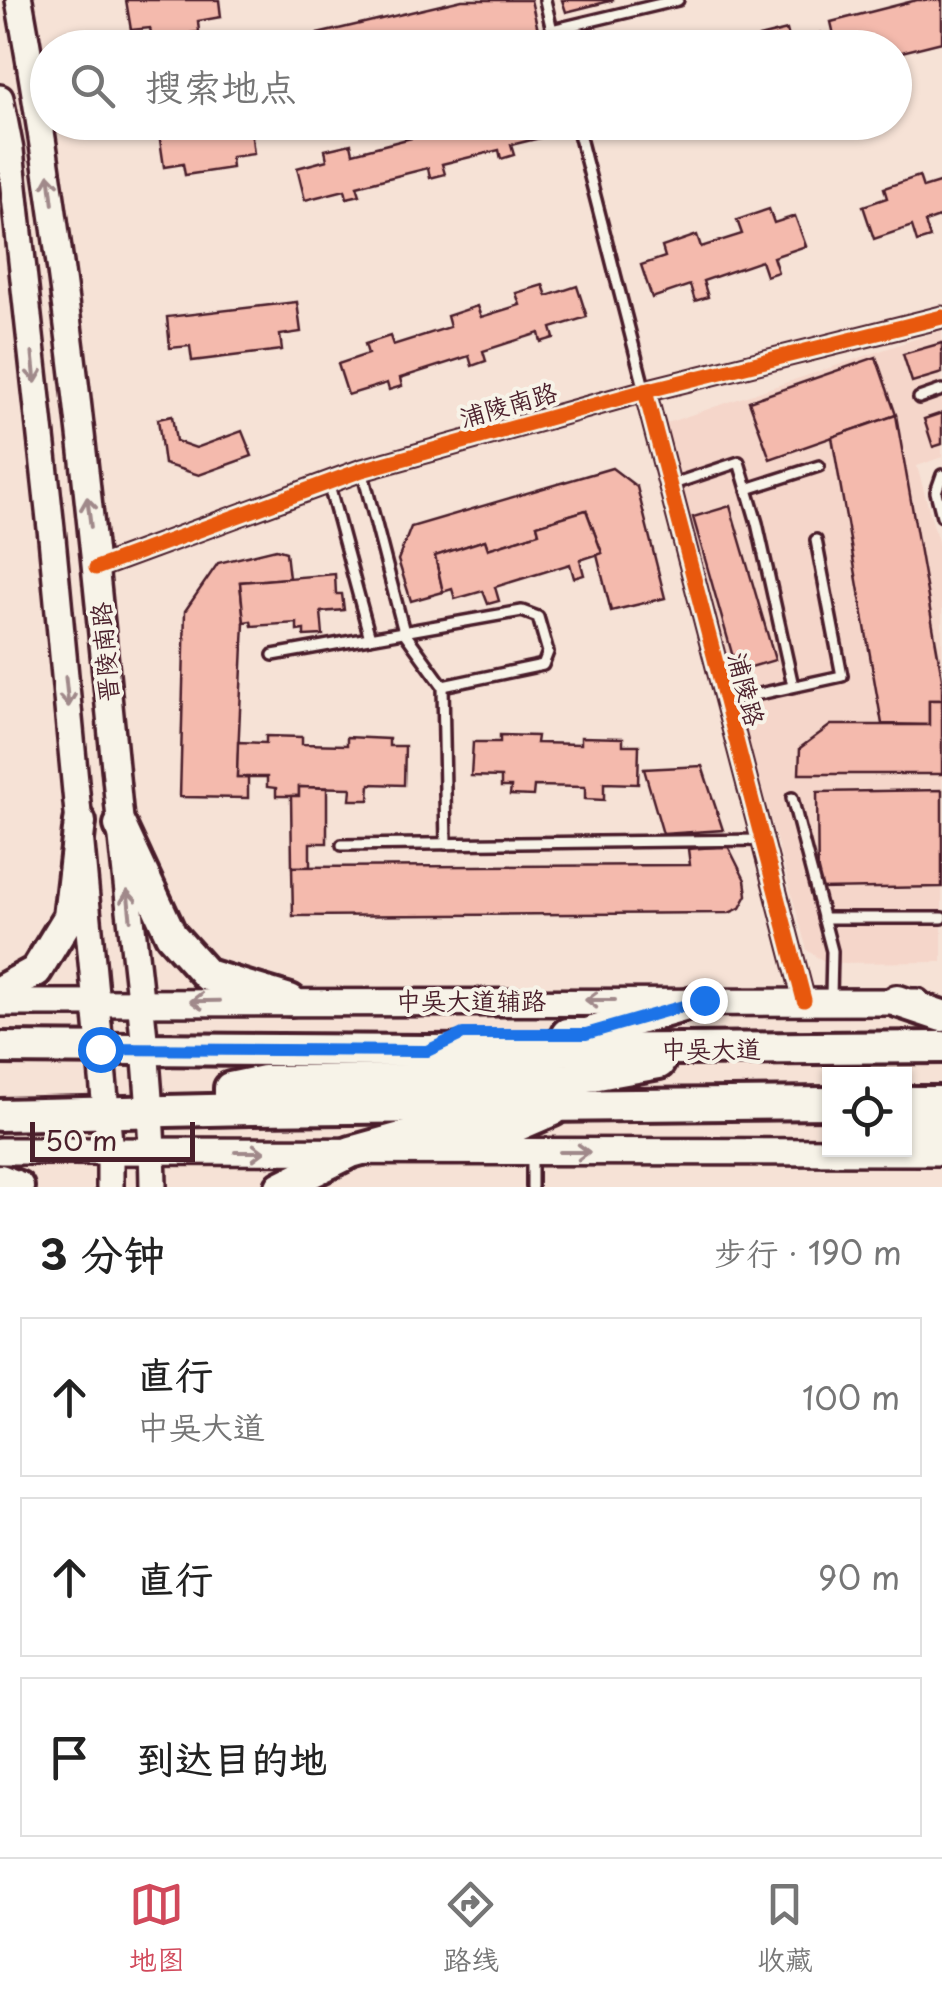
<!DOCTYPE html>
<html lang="zh">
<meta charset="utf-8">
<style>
body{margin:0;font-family:"Playpen Sans","LXGW WenKai TC",sans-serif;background:#f6f6f6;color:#222}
.controls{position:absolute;right:30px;bottom:30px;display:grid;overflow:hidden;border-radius:0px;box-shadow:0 2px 8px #0004}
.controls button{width:90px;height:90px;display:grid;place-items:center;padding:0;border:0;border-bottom:2px solid #e0e0e0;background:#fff;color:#222;font:50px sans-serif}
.scale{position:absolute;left:30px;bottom:25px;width:165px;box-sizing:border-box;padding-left:10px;border:5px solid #4a1f2b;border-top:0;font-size:28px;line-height:35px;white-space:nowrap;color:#4a1f2b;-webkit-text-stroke:8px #f7f3e8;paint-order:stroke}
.stop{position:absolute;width:30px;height:30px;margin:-22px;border:8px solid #1a73e8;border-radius:50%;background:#fff}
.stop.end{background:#1a73e8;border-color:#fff;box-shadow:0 2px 10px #0008}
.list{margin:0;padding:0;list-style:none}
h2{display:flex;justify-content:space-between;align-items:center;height:130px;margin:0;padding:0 40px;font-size:42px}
h2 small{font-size:32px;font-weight:400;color:#767676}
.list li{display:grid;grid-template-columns:65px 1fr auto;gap:30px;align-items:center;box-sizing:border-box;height:160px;margin:0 20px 20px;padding:0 20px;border:2px solid #e0e0e0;border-radius:0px}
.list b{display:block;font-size:38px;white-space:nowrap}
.list p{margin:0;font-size:32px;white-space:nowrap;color:#767676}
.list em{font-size:32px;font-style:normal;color:#767676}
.icon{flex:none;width:55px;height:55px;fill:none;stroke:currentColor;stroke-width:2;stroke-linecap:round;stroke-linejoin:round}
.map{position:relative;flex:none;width:942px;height:1187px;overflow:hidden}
.search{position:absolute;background:#fff;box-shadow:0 2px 8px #0004;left:30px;right:30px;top:30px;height:110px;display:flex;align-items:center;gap:25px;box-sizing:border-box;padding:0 35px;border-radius:55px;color:#767676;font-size:38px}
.sheet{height:670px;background:#fff}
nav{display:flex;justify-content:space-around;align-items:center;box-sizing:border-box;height:140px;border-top:2px solid #e0e0e0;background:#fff;font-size:28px;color:#767676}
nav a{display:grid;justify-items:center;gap:5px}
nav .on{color:#d1495b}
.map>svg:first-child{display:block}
.built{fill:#f5d6ca}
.building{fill:#f4baad;stroke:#4a1f2b;stroke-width:2.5}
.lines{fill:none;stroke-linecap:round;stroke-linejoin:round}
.service-casing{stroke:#4a1f2b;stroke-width:16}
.minor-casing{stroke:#4a1f2b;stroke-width:25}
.secondary-casing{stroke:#4a1f2b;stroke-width:32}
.primary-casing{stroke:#4a1f2b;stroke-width:38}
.service{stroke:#f7f3e8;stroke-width:9}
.minor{stroke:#f7f3e8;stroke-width:18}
.secondary{stroke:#f7f3e8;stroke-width:25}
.primary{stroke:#f7f3e8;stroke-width:30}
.cycleway-casing{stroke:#f7f3e8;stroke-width:21}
.cycleway{stroke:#e8590c;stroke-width:15}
.oneway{stroke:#a0898a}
.route{stroke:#1a73e8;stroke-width:12}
.labels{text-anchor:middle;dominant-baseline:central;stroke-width:8;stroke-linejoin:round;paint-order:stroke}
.street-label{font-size:25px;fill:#4a1f2b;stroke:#f7f3e8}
</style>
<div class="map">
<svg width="942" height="1187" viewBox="0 0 942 1187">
<rect width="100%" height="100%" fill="#f6e2d6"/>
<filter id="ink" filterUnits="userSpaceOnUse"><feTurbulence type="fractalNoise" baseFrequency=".01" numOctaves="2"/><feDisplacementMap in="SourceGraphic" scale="20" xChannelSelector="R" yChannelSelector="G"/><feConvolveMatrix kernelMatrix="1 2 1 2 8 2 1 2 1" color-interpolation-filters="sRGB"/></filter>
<g filter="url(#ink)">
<path class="built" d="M942,330V457L917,466L942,556V962L825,963L807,950L661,425Z"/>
<g class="building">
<path d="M126,0H219L221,17L198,21L199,32L152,38L150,28L131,30Z"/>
<path d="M462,0H531L538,30L464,48H316L313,35Z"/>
<path d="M562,0H614L566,12Z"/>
<path d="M917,0H942V42L894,54V48H837L831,22Z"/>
<path d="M787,30L790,41L821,33L824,48H762L759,37Z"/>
<path d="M250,122L254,154L231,157L232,168L185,175L183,164L164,167L158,126L180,122Z"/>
<path d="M427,122H440L442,130L472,122H545L548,136L511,145L514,155L501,159L499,150L442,164L445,174L430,178L428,168L357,186L360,195L347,198L345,190L305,200L297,168L327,160L325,150L351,144L353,153L411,138L408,127Z"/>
<path d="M919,176L923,188L942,182V216L925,222L930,238L917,242L912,226L874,239L863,206L887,198L884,188Z"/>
<path d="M769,209L774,223L795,216L806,246L773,257L778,272L766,276L761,261L703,281L708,297L695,301L690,285L652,298L641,265L665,257L662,247L697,235L701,247L742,234L737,220Z"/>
<path d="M543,285L547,296L577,286L587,317L551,328L554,338L541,342L539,333L483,351L486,361L472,366L469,356L400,378L402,386L389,390L387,383L348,395L338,364L368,354L365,344L390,336L393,345L450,327L447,316L477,306L481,317L520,305L516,293Z"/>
<path d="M297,302L301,332L280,335L282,350L192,361L190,346L170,348L167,317Z"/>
<path d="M942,343V373L912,382L903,354Z"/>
<path d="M876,357L896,415L770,459L749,401Z"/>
<path d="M942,413V444L933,447L924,419Z"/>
<path d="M896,415L942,678V700H929V725L882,724L832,437Z"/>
<path d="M172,416L176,441L196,448L242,431L252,456L199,475L164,464L158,419Z"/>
<path d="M612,468L637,487L665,598L611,611L597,555L602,553L586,510L537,525L539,533L488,549L485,540L435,556L443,592L411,601L398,560L411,527Z"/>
<path d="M730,506L775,660L737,671L693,517Z"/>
<path d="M586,510L602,553L580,560L584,575L574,578L570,564L495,587L499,601L488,604L483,591L455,599L452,589L443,592L435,556L485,540L488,549L539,533L537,525Z"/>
<path d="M276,549L286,552L289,578L240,582L244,622L237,777H248V798L180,797L185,611L218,563Z"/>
<path d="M335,574L336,594H342L344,610L321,612L323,635L304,636V630L297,631V623L252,626L251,621L244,622L240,582Z"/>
<path d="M929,700H942V774H799L800,748L831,725H929Z"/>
<path d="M500,735L537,736L536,743L581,744V737L623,738V745H639L638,784L604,783V800L585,799V787L534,786L533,796L510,795L511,787H501V777L471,776L473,742H500Z"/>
<path d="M266,736L302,737V744L347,745V737L389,739V746H405L404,785L370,784L369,800H350L351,788L299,787V796H276V788L267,787V777H237L238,742L266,743Z"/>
<path d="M702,766L723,830L663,834L644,769Z"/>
<path d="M299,787L327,788V843H310V867H292L291,796H299Z"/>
<path d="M942,790V887L818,889L817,792Z"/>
<path d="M728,846L745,880L747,895L740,908L729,913L293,916L292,867L690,865L688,849Z"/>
</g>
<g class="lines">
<defs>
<g id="service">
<path d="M545,0L556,48"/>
<path d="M552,30L678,0"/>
<path d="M576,122L645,391"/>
<path d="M919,398L942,390"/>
<path d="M362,470L404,632L443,686L446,844"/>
<path d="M942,475L936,492L942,516"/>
<path d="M328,482L370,638"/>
<path d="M667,486L739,462L757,523L793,686"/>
<path d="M747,489L819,466"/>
<path d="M273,655L522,611L538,617L548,652L543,665L443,686"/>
<path d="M727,701L842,676L816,540"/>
<path d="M792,798L832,951L831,997"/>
<path d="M342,845L762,840"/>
<path d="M823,918H942"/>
<path d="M532,1155V1187"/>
</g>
<g id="minor">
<path d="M645,391L804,1000"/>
<path d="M96,568L362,470L645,391L942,317"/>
</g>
<g id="secondary">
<path d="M19,0C66,260 92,525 117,788C129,920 151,1054 153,1187"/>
<path d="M0,98L10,150L52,538L110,1152V1187"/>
<path d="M0,1003L917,1002"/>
<path d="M0,1151L942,1152"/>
</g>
<g id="primary">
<path d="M120,825L171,935L207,975L290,1000"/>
<path d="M0,991L36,971L69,917L80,822"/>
<path d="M897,1001L942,1016"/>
<path d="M567,1034H586L704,1000"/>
<path d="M0,1048L427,1051L942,1047"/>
<path d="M904,1102H942"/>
<path d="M250,1109L230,1099V1088L264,1081L570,1079L659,1063"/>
<path d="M0,1115L250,1109L830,1103"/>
<path d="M904,1128L942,1131"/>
<path d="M0,1180L18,1187"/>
<path d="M281,1187L351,1152L405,1137L502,1132L553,1110"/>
</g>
</defs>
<use href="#service" class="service-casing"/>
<use href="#minor" class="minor-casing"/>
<use href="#secondary" class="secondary-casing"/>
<use href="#primary" class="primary-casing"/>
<use href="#service" class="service"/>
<use href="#minor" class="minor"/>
<use href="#secondary" class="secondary"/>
<use href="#primary" class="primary"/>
<defs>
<g id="cycleway">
<path d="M645,391L804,1000"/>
<path d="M96,568L362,470L645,391L942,317"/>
</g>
</defs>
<use href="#cycleway" class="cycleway-casing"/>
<use href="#cycleway" class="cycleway"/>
</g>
<defs><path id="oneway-shaft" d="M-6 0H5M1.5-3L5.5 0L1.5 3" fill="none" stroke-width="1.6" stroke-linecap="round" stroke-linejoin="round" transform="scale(2.5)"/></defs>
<g class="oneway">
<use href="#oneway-shaft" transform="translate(51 189) rotate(-97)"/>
<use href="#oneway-shaft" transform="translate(34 368) rotate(84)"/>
<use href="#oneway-shaft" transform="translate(89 512) rotate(-97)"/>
<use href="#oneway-shaft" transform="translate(67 692) rotate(84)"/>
<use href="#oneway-shaft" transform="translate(129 905) rotate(-96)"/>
<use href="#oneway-shaft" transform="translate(600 1000) rotate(-180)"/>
<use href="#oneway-shaft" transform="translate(205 1001) rotate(179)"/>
<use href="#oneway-shaft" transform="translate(250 1152)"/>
<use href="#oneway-shaft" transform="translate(575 1152)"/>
</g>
</g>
<g class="lines" filter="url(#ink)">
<path class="route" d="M100,1049L427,1051L463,1034H586L704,1000"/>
</g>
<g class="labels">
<g class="street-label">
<text transform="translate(508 404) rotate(-16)">浦陵南路</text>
<text transform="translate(104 652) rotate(-95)">晋陵南路</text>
<text transform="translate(747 689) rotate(75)">浦陵路</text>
<text x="471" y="1000">中吴大道辅路</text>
<text x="711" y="1048">中吴大道</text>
</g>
</g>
</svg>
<div class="controls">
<button><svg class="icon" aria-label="locate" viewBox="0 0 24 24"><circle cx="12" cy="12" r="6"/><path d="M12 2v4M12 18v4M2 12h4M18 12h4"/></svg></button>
</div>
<div class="scale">50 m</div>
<div class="stop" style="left:100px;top:1049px"></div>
<div class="stop end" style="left:704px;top:1000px"></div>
<div class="search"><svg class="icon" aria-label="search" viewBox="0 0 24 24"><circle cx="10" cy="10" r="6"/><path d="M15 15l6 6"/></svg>搜索地点</div>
</div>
<section class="sheet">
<h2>3 分钟<small>步行 · 190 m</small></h2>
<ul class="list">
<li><svg class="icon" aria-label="ahead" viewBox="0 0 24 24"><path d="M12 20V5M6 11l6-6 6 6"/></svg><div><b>直行</b><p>中吴大道</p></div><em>100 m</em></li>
<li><svg class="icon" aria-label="ahead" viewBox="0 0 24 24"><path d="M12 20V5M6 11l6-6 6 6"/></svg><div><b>直行</b></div><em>90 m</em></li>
<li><svg class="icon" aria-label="arrive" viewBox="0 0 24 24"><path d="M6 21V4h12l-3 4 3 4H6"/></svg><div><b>到达目的地</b></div></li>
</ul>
</section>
<nav>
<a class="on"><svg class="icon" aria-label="map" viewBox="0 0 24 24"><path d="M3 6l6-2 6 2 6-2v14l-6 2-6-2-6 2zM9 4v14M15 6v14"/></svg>地图</a>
<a><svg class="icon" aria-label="directions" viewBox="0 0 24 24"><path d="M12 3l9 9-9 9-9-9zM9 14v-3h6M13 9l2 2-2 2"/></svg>路线</a>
<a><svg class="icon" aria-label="saved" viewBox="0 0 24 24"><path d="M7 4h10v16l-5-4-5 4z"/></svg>收藏</a>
</nav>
